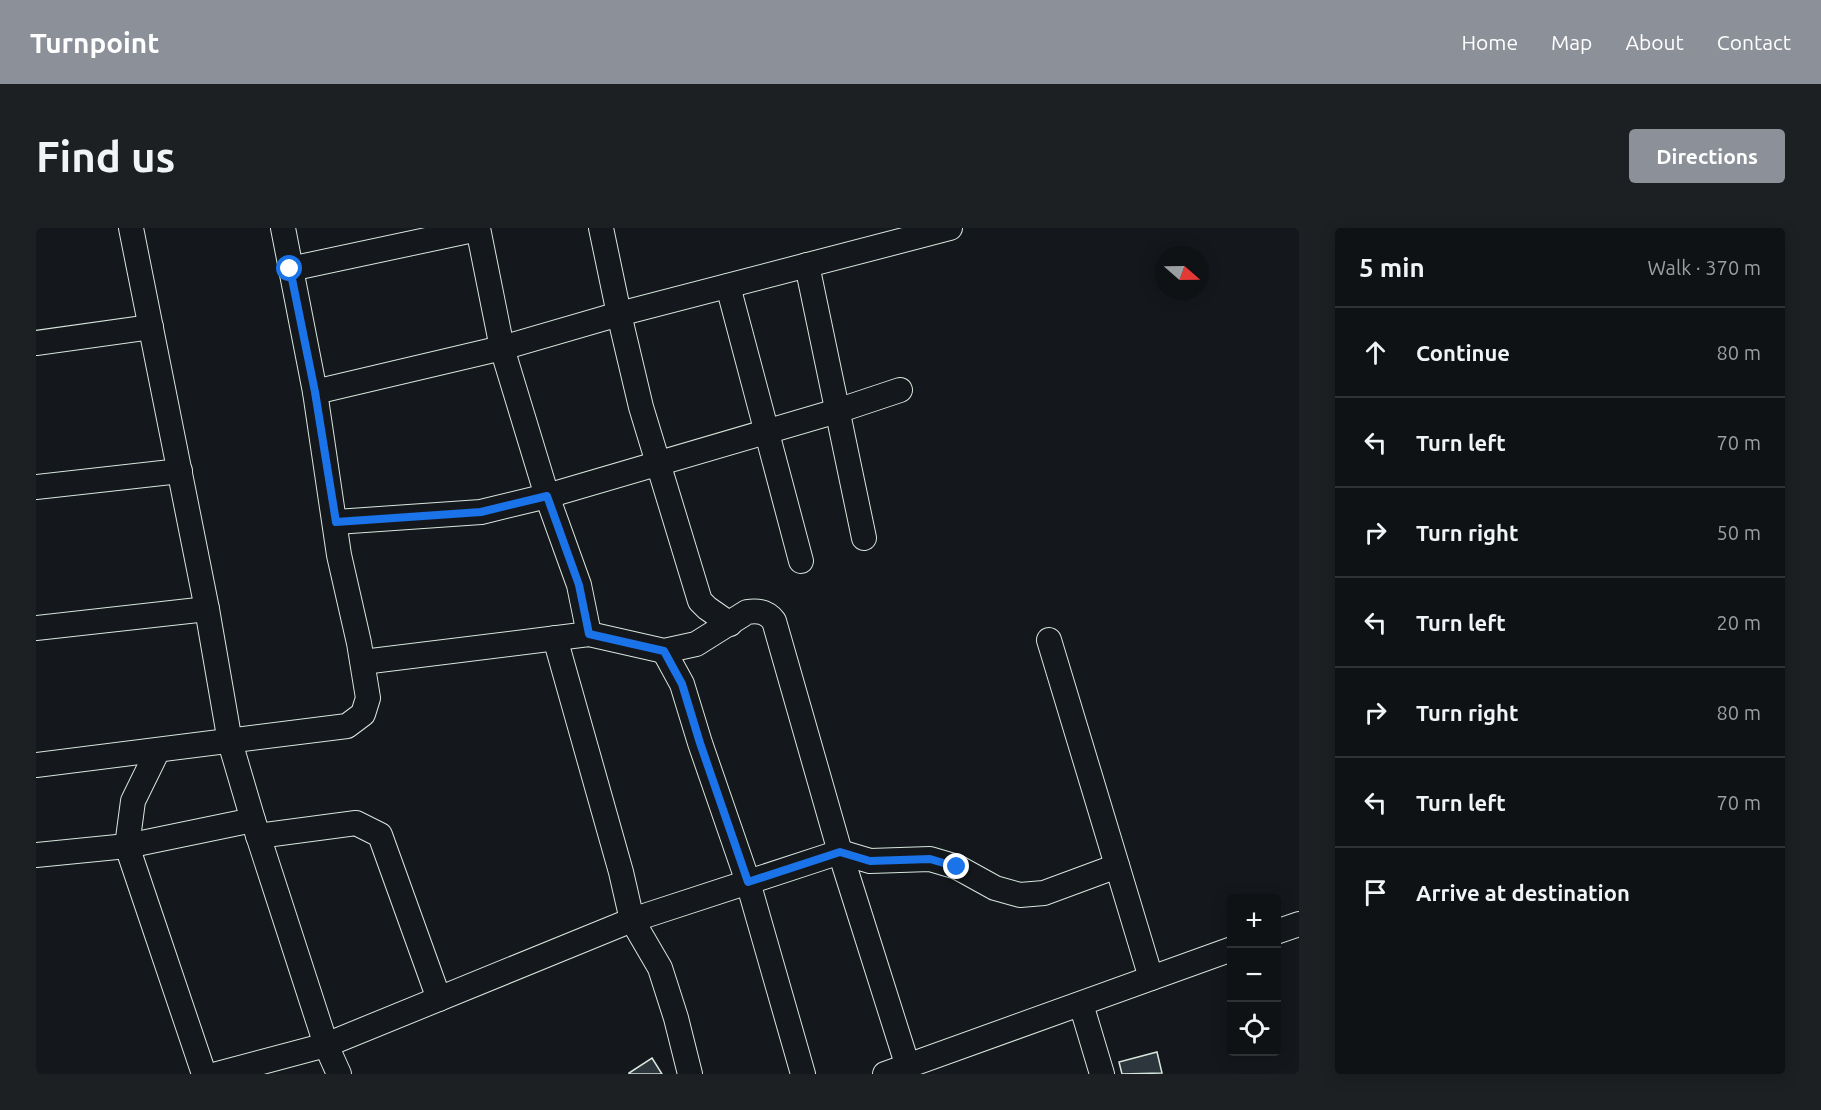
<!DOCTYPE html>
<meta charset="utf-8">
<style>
body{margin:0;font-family:Ubuntu,sans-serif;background:#1d2022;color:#f1f3f6}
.controls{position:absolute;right:18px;bottom:18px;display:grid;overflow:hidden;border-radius:6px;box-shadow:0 3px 15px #0003}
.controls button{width:54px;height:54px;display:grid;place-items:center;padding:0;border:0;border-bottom:2px solid #2f3234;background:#0f1215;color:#f1f3f6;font:30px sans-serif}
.compass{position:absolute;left:1119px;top:18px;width:54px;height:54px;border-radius:50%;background:#0f1215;box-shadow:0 3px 15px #0003;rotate:110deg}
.stop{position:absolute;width:18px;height:18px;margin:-14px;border:4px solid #1a73e8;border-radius:50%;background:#fff}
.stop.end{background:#1a73e8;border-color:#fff;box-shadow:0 2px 6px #0008}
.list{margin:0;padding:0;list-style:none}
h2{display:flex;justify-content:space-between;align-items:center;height:78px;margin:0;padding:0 24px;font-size:26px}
h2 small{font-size:20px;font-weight:400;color:#9b9ea0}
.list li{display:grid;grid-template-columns:39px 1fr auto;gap:18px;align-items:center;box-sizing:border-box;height:90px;padding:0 24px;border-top:2px solid #2f3234}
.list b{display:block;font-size:22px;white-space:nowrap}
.list em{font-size:20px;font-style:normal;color:#9b9ea0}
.icon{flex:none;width:33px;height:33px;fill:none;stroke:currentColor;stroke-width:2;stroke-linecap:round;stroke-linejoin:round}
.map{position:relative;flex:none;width:1263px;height:846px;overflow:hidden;border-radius:6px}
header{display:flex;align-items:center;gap:36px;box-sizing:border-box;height:84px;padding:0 30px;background:#8c9099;color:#fff}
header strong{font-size:28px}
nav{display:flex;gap:33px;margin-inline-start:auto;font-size:21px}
.intro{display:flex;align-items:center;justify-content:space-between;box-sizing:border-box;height:144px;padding:0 36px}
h1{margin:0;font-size:42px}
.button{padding:15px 27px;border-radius:6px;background:#8c9099;color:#fff;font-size:21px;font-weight:700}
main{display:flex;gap:36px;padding:0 36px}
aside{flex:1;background:#0f1215;border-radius:6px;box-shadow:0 3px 15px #0003}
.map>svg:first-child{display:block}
.building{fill:#2c363c;stroke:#d8e6dc;stroke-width:1.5}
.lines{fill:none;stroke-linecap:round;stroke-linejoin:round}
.minor-casing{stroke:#d8e6dc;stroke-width:26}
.minor{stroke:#14181c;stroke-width:24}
.route{stroke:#1a73e8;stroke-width:8}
</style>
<header>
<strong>Turnpoint</strong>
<nav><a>Home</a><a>Map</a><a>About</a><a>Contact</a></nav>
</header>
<div class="intro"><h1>Find us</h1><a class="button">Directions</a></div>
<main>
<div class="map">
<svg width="1263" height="846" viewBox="0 0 1263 846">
<rect width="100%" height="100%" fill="#14181c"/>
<g class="building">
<path d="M1121,824L1126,845L1086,846L1083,834Z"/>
<path d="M616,830L626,846H593V845Z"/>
</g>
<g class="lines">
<defs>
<g id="minor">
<path d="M95,0L171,381L194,514L217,592L290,817L303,846"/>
<path d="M442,0L466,120L511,268L543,357L553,406"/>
<path d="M565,0L583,86L605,179L664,373L671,380L694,396"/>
<path d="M771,37L828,310"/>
<path d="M254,41L442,1"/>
<path d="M692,58L765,333"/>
<path d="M0,115L115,99"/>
<path d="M279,164L466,120L583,86L914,0"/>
<path d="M0,259L144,243"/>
<path d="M300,294L445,284L511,268L801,183L864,162"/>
<path d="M0,400L171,381"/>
<path d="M519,410L585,644L596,692L624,740L640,790L654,846"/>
<path d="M1013,412L1115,750"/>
<path d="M628,423L646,456L664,515L712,654L767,846"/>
<path d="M327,434L553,406L628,423L660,416L711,384C723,382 731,384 738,393L804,624L872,839"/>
<path d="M122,522L97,573L91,618L168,846"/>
<path d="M0,537L311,498L327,486L332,470L323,415L303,327L279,164L247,0"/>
<path d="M222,608L320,595L344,607L403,771"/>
<path d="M0,627L91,618L217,592"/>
<path d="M1240,704L1263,696"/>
<path d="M1045,776L1066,846"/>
<path d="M181,846L290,817L596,692L804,624L834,633L894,631L921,639L959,660L984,667L1008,665L1081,638"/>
<path d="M849,846L1196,721"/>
</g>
</defs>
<use href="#minor" class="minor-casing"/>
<use href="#minor" class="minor"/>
</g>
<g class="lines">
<path class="route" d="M254,41L279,164L300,294L445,284L511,268L543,357L553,406L628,423L646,456L664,515L712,654L804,624L834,633L894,631L921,639"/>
</g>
</svg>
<div class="controls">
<button>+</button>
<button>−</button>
<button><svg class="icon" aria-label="locate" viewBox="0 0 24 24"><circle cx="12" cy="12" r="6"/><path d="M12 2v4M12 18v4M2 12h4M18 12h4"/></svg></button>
</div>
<svg class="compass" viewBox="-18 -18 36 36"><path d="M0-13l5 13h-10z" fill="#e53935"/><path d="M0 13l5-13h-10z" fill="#9b9ea0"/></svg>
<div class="stop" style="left:254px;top:41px"></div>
<div class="stop end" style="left:921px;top:639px"></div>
</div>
<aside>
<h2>5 min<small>Walk · 370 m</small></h2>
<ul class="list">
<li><svg class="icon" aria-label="ahead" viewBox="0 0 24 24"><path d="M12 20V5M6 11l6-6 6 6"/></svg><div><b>Continue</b></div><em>80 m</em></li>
<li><svg class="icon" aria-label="left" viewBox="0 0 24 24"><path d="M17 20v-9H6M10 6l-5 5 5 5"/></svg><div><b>Turn left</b></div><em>70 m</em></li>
<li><svg class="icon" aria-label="right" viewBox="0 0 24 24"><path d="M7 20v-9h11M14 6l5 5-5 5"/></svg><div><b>Turn right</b></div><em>50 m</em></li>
<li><svg class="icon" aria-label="left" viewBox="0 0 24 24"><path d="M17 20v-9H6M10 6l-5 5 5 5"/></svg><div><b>Turn left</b></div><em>20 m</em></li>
<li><svg class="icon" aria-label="right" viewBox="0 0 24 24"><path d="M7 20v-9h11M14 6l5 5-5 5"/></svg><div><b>Turn right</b></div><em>80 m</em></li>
<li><svg class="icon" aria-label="left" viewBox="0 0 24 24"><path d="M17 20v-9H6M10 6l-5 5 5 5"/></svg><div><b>Turn left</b></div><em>70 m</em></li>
<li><svg class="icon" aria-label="arrive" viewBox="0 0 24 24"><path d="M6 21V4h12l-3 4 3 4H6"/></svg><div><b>Arrive at destination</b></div></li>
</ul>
</aside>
</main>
